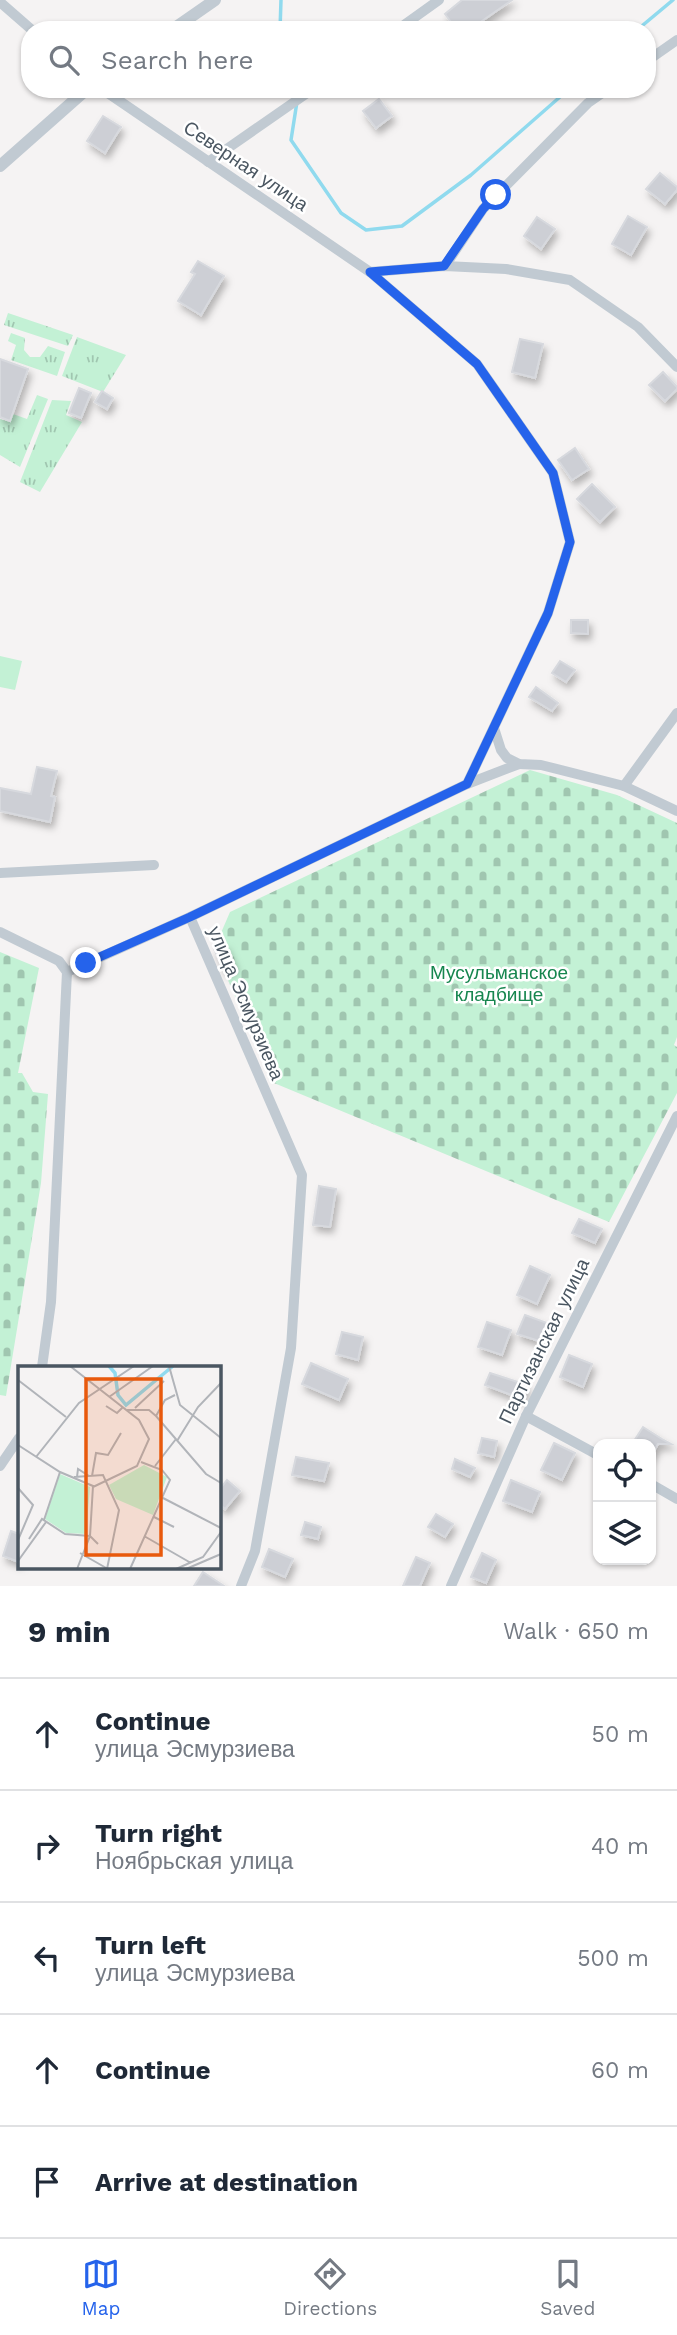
<!DOCTYPE html>
<meta charset="utf-8">
<style>
body{margin:0;font-family:"Work Sans",sans-serif;background:#f2f2f3;color:#1f2937}
.controls{position:absolute;right:21px;bottom:21px;display:grid;overflow:hidden;border-radius:14px;box-shadow:0 2px 5px #0004}
.controls button{width:63px;height:63px;display:grid;place-items:center;padding:0;border:0;border-bottom:2px solid #e0e1e3;background:#fff;color:#1f2937;font:35px sans-serif}
.stop{position:absolute;width:21px;height:21px;margin:-16px;border:5px solid #2563eb;border-radius:50%;background:#fff}
.stop.end{background:#2563eb;border-color:#fff;box-shadow:0 2px 7px #0008}
.list{margin:0;padding:0;list-style:none}
h2{display:flex;justify-content:space-between;align-items:center;height:91px;margin:0;padding:0 28px;font-size:30px}
h2 small{font-size:23px;font-weight:400;color:#747a83}
.list li{display:grid;grid-template-columns:46px 1fr auto;gap:21px;align-items:center;box-sizing:border-box;height:112px;padding:0 28px;border-top:2px solid #e0e1e3}
.list b{display:block;font-size:26px;white-space:nowrap}
.list p{margin:0;font-size:23px;white-space:nowrap;color:#747a83}
.list em{font-size:23px;font-style:normal;color:#747a83}
.icon{flex:none;width:38px;height:38px;fill:none;stroke:currentColor;stroke-width:2;stroke-linecap:round;stroke-linejoin:round}
.map{position:relative;flex:none;width:677px;height:1586px;overflow:hidden}
.search{position:absolute;background:#fff;box-shadow:0 2px 5px #0004;left:21px;right:21px;top:21px;height:77px;display:flex;align-items:center;gap:18px;box-sizing:border-box;padding:0 24px;border-radius:28px;color:#747a83;font-size:26px}
.sheet{height:651px;background:#fff}
nav{display:flex;justify-content:space-around;align-items:center;box-sizing:border-box;height:98px;border-top:2px solid #e0e1e3;background:#fff;font-size:19px;color:#747a83}
nav a{display:grid;justify-items:center;gap:4px}
nav .on{color:#2563eb}
.map>svg:first-child{display:block}
.grass{fill:url(#grass-tufts)}
.cemetery{fill:url(#cemetery-stones)}
.pitch{fill:#c3f1d5}
.lines{fill:none;stroke-linecap:round;stroke-linejoin:round}
.stream{stroke:#90daee;stroke-width:3.5}
.building{fill:#cdcfd5;stroke:#d7d9de;stroke-width:2;filter:url(#shadow)}
.minor{stroke:#c1cad2;stroke-width:10}
.tertiary{stroke:#c1cad2;stroke-width:12}
.route{stroke:#2563eb;stroke-width:9}
.labels{text-anchor:middle;dominant-baseline:central;stroke-width:5;stroke-linejoin:round;paint-order:stroke}
.street-label{font-size:19px;fill:#4a5661;stroke:#fff}
.park-label{font-size:19px;fill:#17864f;stroke:#fff}
.inset-river{fill:none;stroke:#90daee;stroke-width:3.5}
.inset-road{fill:none;stroke:#b1b4b9;stroke-width:2}
.view{fill:#e8590c;fill-opacity:0.15;stroke:#e8590c;stroke-width:3.5}
.inset-edge{fill:none;stroke:#4a5661;stroke-width:3.5}
</style>
<div class="map">
<svg width="677" height="1586" viewBox="0 0 677 1586">
<defs>
<pattern id="grass-tufts" width="24" height="20" patternUnits="userSpaceOnUse" patternTransform="scale(1.75)"><rect width="24" height="20" fill="#c3f1d5"/><path d="M3 7l-1-3M5 7V3M7 7l1-3M15 17l-1-3M17 17v-4M19 17l1-3" fill="none" stroke="#a0c6b0"/></pattern>
<pattern id="cemetery-stones" width="16" height="16" patternUnits="userSpaceOnUse" patternTransform="scale(1.75)"><rect width="16" height="16" fill="#c3f1d5"/><path d="M2 7V4a2 2 0 0 1 4 0v3zM10 15v-3a2 2 0 0 1 4 0v3z" fill="#a0c6b0"/></pattern>
<filter id="shadow"><feDropShadow dx="3" dy="5.5" stdDeviation="3.5" flood-color="#0004"/></filter>
</defs>
<rect width="100%" height="100%" fill="#f5f3f3"/>
<g class="grass">
<path d="M8,313L73,335L68,346L4,325Z"/>
<path d="M11,333L25,338L24,350L30,357H40L48,346L65,352L57,376L11,360L16,345L8,341Z"/>
<path d="M77,337L126,355L103,392L62,376Z"/>
<path d="M37,395L48,399L20,467L0,455V419L10,422L13,414L27,419Z"/>
<path d="M52,400L71,401L66,415L82,422L40,492L20,482Z"/>
</g>
<g class="cemetery">
<path d="M530,770L617,795L677,823V1037L674,1045L677,1047V1093L609,1222L274,1083L214,949L230,912Z"/>
<path d="M0,952L39,968L18,1073H22L33,1092L48,1094L41,1183L6,1396L0,1395Z"/>
</g>
<path class="pitch" d="M0,656L22,661L15,690L0,687Z"/>
<g class="lines">
<g class="stream">
<path d="M280,30L281,0"/>
<path d="M637,30L673,0"/>
<path d="M299,89L291,140L341,213L366,230L402,226L471,175L569,89"/>
</g>
</g>
<g class="building">
<path d="M462,0H512L469,30H457L445,14Z"/>
<path d="M379,99L392,116L376,128L363,111Z"/>
<path d="M103,116L121,127L105,153L87,141Z"/>
<path d="M660,173L677,187V190L665,204L646,189Z"/>
<path d="M628,216L647,227L631,255L612,244Z"/>
<path d="M537,217L555,229L541,249L524,236Z"/>
<path d="M198,261L224,276L201,315L178,301L195,274L191,272Z"/>
<path d="M520,339L543,344L535,378L512,372Z"/>
<path d="M0,359L28,369L10,421L0,417Z"/>
<path d="M663,372L677,387V389L665,401L649,385Z"/>
<path d="M79,388L91,393L81,418L69,413Z"/>
<path d="M102,391L113,398L107,409L95,402Z"/>
<path d="M575,448L589,469L572,480L558,460Z"/>
<path d="M592,484L615,507L600,522L577,499Z"/>
<path d="M571,620H588V634L571,633Z"/>
<path d="M560,661L575,670L566,682L552,673Z"/>
<path d="M536,687L558,703L552,711L529,697Z"/>
<path d="M37,767L57,771L51,796L55,797L50,822L0,811V788L31,794Z"/>
<path d="M225,944L235,967L225,971L214,949Z"/>
<path d="M319,1186L336,1189L330,1227L313,1225Z"/>
<path d="M579,1219L602,1229L595,1243L572,1233Z"/>
<path d="M530,1266L550,1275L537,1304L517,1295Z"/>
<path d="M525,1315L547,1323L539,1341L517,1334Z"/>
<path d="M487,1322L511,1330L502,1355L478,1347Z"/>
<path d="M342,1332L363,1337L358,1360L336,1354Z"/>
<path d="M569,1355L592,1364L583,1387L560,1377Z"/>
<path d="M311,1363L348,1379L339,1400L302,1384Z"/>
<path d="M490,1373L527,1385L522,1399L485,1385Z"/>
<path d="M643,1427L662,1439L671,1444H658L651,1456V1444H632Z"/>
<path d="M482,1438L497,1441L494,1457L478,1453Z"/>
<path d="M554,1443L575,1453L562,1480L541,1470Z"/>
<path d="M296,1457L329,1463L324,1481L292,1475Z"/>
<path d="M455,1459L475,1468L470,1477L452,1469Z"/>
<path d="M227,1480L240,1491L225,1509L219,1504V1490Z"/>
<path d="M511,1480L540,1492L532,1512L503,1501Z"/>
<path d="M436,1514L453,1524L445,1537L428,1527Z"/>
<path d="M305,1522L321,1527L318,1539L301,1535Z"/>
<path d="M11,1531L19,1534V1562L3,1556Z"/>
<path d="M269,1549L293,1559L285,1577L262,1567Z"/>
<path d="M482,1553L496,1560L486,1583L471,1577Z"/>
<path d="M416,1557L430,1563L420,1586H403Z"/>
<path d="M203,1572L224,1586H194Z"/>
</g>
<g class="lines">
<g class="minor">
<path d="M0,2L32,30"/>
<path d="M397,30L439,0"/>
<path d="M647,61L677,40"/>
<path d="M208,162L313,89"/>
<path d="M445,266L483,209L588,103L608,89"/>
<path d="M370,272L445,266L506,269L570,280L638,327L677,367"/>
<path d="M494,728L501,750L507,758L519,764L541,765L624,786L677,811"/>
<path d="M467,784L519,764"/>
<path d="M624,786L677,713"/>
<path d="M0,873L154,865"/>
<path d="M190,917L302,1175L291,1348L255,1551L241,1586"/>
<path d="M0,932L59,961L67,972L51,1302L42,1367"/>
<path d="M67,972L190,917L467,784L548,613L570,542L553,473L477,364L370,272L102,89"/>
<path d="M526,1416L598,1455"/>
<path d="M0,1466L19,1438"/>
<path d="M651,1484L677,1499"/>
<path d="M451,1586L526,1416L677,1116"/>
</g>
<g class="tertiary">
<path d="M172,30L215,0"/>
<path d="M0,166L87,89"/>
</g>
</g>
<g class="lines">
<path class="route" d="M86,963L190,917L467,784L548,613L570,542L553,473L477,364L370,272L444,266L483,209L496,195"/>
</g>
<g class="labels">
<g class="street-label">
<text transform="translate(246 166) rotate(34)">Северная улица</text>
<text transform="translate(246 1003) rotate(67)">улица Эсмурзиева</text>
<text transform="translate(544 1341) rotate(-64)">Партизанская улица</text>
</g>
<g class="park-label">
<text x="499" y="972">Мусульманское<tspan x="499" dy="22">кладбище</tspan></text>
</g>
</g>
<g transform="translate(18 1366)">
<rect width="203" height="203" fill="#f5f3f3"/>
<path d="M126,99L149,111L135,149L98,133L91,119ZM42,108L72,121L68,168L48,167L27,153Z" fill="#c3f1d5"/>
<path class="inset-river" d="M91,0L97,7L100,29L108,39L155,0"/>
<path class="inset-road" d="M52,0L121,54L131,73L119,100L75,121M151,0L162,39L203,72M0,14L48,51M91,31L135,0M88,40L99,47L105,41M117,42L146,15M109,44H131L138,50L188,108L203,117M138,50L147,34L157,29M159,75L180,41L203,17M0,79L42,106L75,120L72,170L59,203M18,91L61,37L116,0M137,100L158,73M74,110L78,87L90,89L103,67M56,111L85,109L101,144L89,203M59,111L60,103L71,110M0,122L15,139L0,174M145,132L203,162M136,151L156,161M26,154L42,106M126,170L173,197M11,173L24,153L47,168L72,170L80,178M62,187L90,203M0,195L28,156M112,203L152,114L144,104L123,96M158,203L185,191L203,166M168,203L203,188"/>
<path class="view" d="M68,13H143V189H68Z"/>
<rect width="203" height="203" class="inset-edge"/>
</g>
</svg>
<div class="controls">
<button><svg class="icon" aria-label="locate" viewBox="0 0 24 24"><circle cx="12" cy="12" r="6"/><path d="M12 2v4M12 18v4M2 12h4M18 12h4"/></svg></button>
<button><svg class="icon" aria-label="layers" viewBox="0 0 24 24"><path d="M12 4l9 5-9 5-9-5zM3 14l9 5 9-5"/></svg></button>
</div>
<div class="stop" style="left:496px;top:195px"></div>
<div class="stop end" style="left:86px;top:963px"></div>
<div class="search"><svg class="icon" aria-label="search" viewBox="0 0 24 24"><circle cx="10" cy="10" r="6"/><path d="M15 15l6 6"/></svg>Search here</div>
</div>
<section class="sheet">
<h2>9 min<small>Walk · 650 m</small></h2>
<ul class="list">
<li><svg class="icon" aria-label="ahead" viewBox="0 0 24 24"><path d="M12 20V5M6 11l6-6 6 6"/></svg><div><b>Continue</b><p>улица Эсмурзиева</p></div><em>50 m</em></li>
<li><svg class="icon" aria-label="right" viewBox="0 0 24 24"><path d="M7 20v-9h11M14 6l5 5-5 5"/></svg><div><b>Turn right</b><p>Ноябрьская улица</p></div><em>40 m</em></li>
<li><svg class="icon" aria-label="left" viewBox="0 0 24 24"><path d="M17 20v-9H6M10 6l-5 5 5 5"/></svg><div><b>Turn left</b><p>улица Эсмурзиева</p></div><em>500 m</em></li>
<li><svg class="icon" aria-label="ahead" viewBox="0 0 24 24"><path d="M12 20V5M6 11l6-6 6 6"/></svg><div><b>Continue</b></div><em>60 m</em></li>
<li><svg class="icon" aria-label="arrive" viewBox="0 0 24 24"><path d="M6 21V4h12l-3 4 3 4H6"/></svg><div><b>Arrive at destination</b></div></li>
</ul>
</section>
<nav>
<a class="on"><svg class="icon" aria-label="map" viewBox="0 0 24 24"><path d="M3 6l6-2 6 2 6-2v14l-6 2-6-2-6 2zM9 4v14M15 6v14"/></svg>Map</a>
<a><svg class="icon" aria-label="directions" viewBox="0 0 24 24"><path d="M12 3l9 9-9 9-9-9zM9 14v-3h6M13 9l2 2-2 2"/></svg>Directions</a>
<a><svg class="icon" aria-label="saved" viewBox="0 0 24 24"><path d="M7 4h10v16l-5-4-5 4z"/></svg>Saved</a>
</nav>
